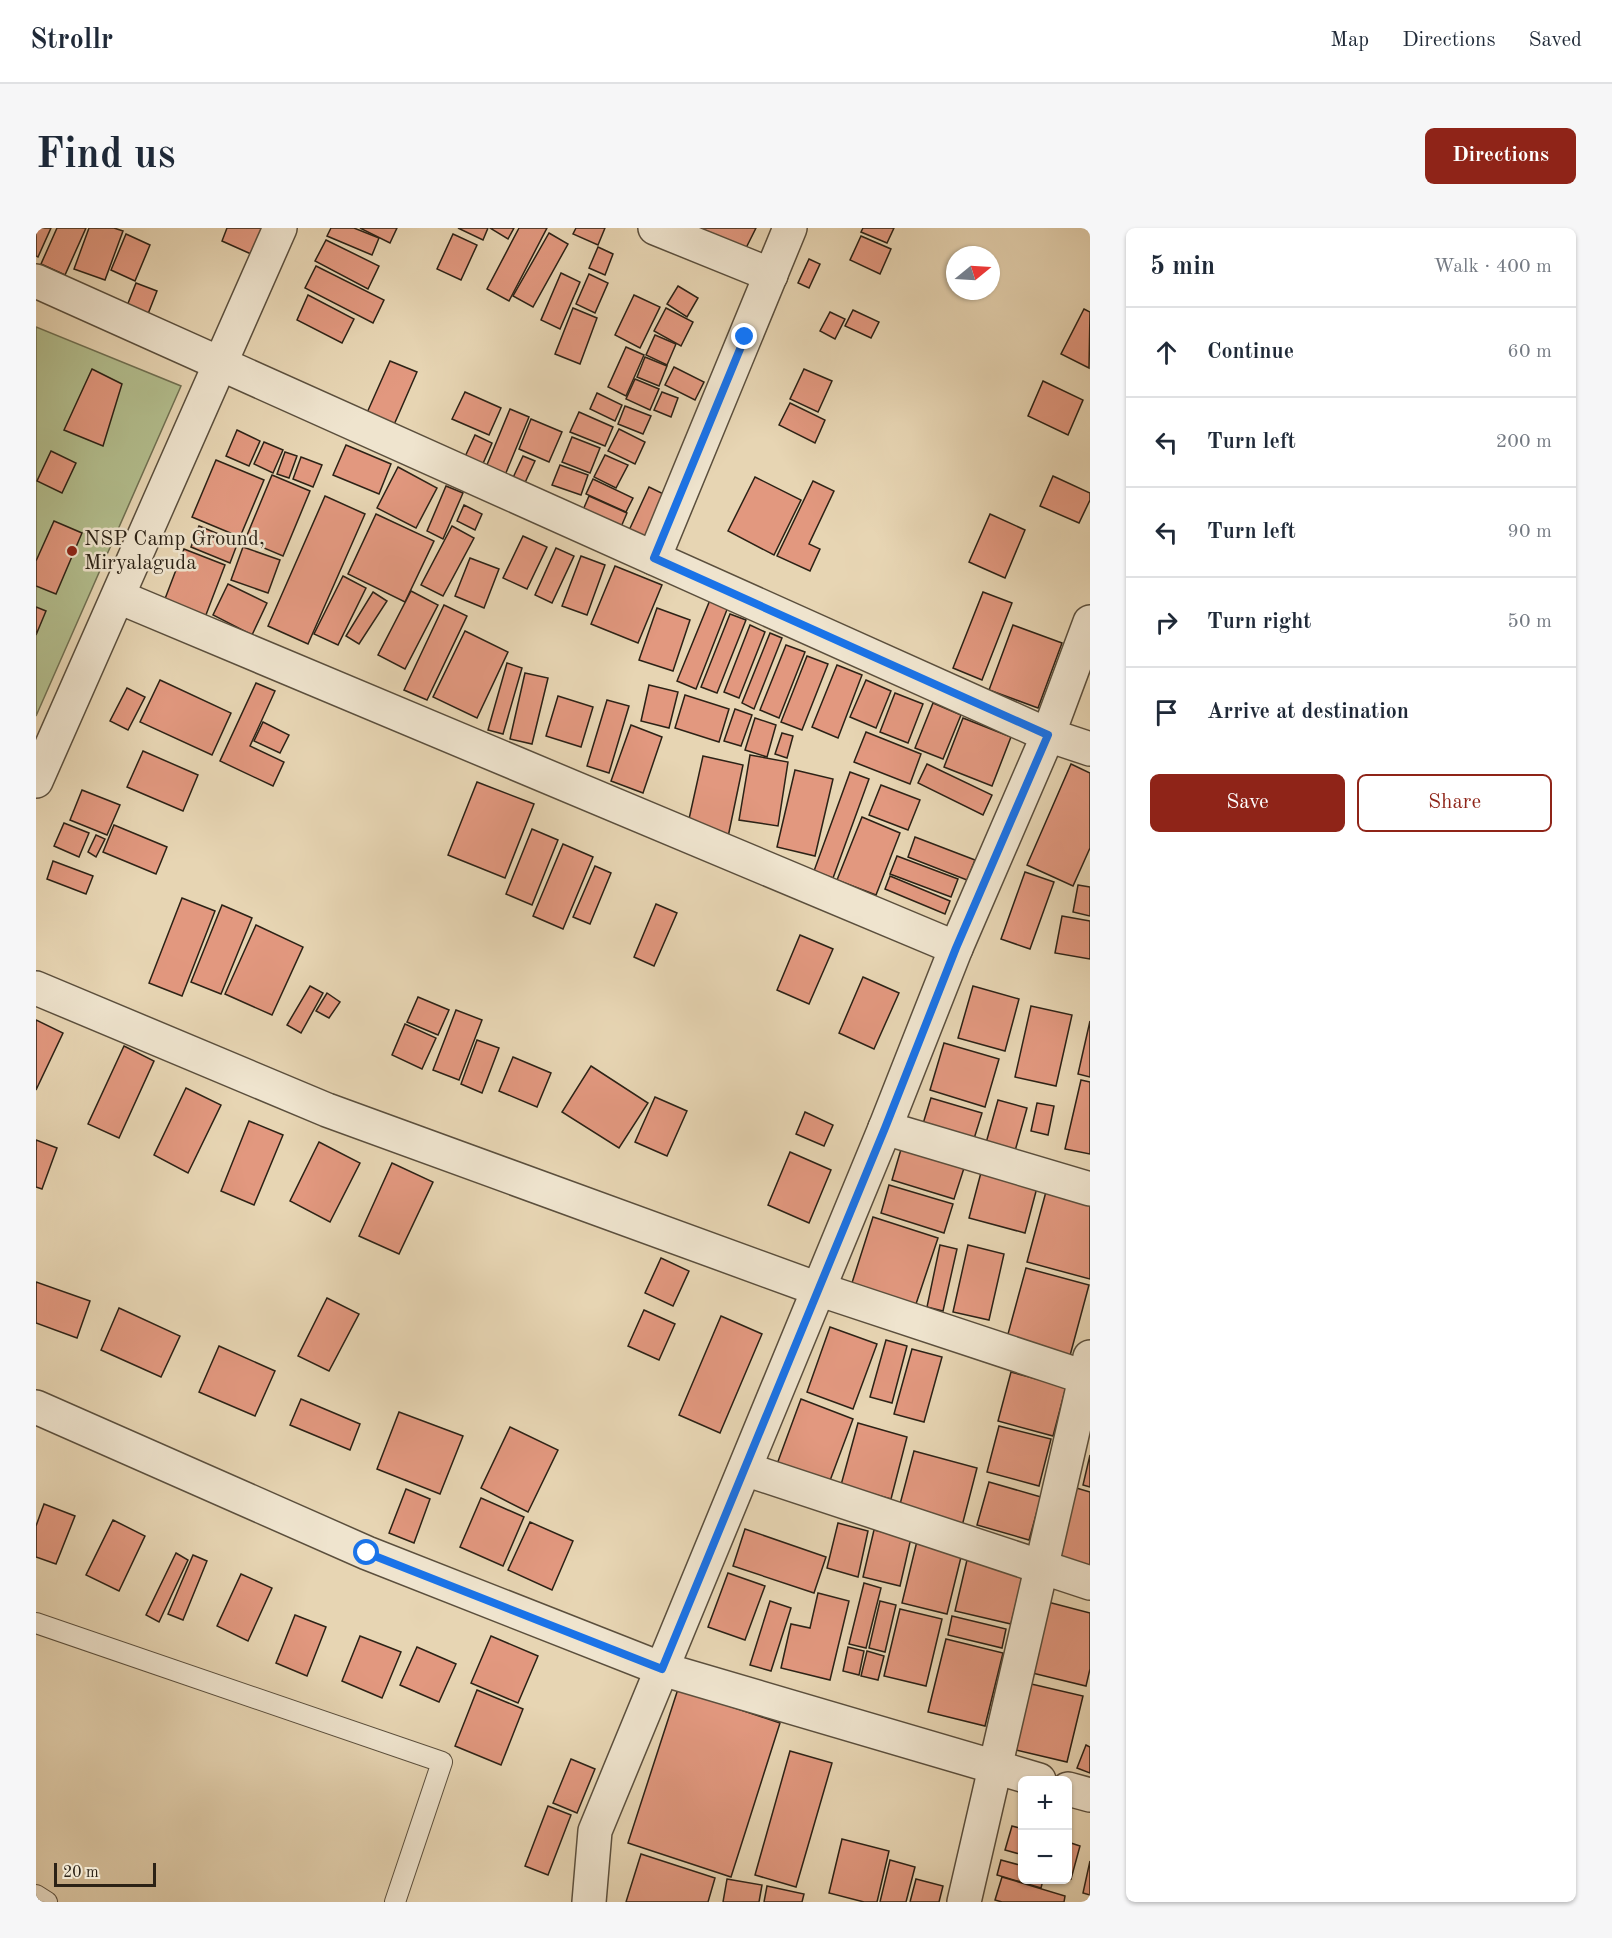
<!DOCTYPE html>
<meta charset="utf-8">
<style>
body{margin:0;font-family:"Old Standard TT",serif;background:#f6f6f7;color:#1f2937}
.controls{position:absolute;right:18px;bottom:18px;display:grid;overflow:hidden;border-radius:9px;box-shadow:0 2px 4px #0004}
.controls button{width:54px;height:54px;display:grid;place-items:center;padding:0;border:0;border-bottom:2px solid #e0e1e3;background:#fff;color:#1f2937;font:30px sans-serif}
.compass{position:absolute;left:910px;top:18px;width:54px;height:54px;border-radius:50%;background:#fff;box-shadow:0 2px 4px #0004;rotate:72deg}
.scale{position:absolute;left:18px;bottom:15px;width:102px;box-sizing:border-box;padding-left:6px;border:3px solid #2c2216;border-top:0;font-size:16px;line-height:21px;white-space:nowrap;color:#2c2216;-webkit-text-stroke:4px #efe4ce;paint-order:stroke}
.stop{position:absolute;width:18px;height:18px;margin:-14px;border:4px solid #1a73e8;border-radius:50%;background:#fff}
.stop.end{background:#1a73e8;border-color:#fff;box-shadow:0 2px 6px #0008}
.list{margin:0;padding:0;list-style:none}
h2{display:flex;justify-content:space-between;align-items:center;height:78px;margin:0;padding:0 24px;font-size:26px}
h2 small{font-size:20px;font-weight:400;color:#747a83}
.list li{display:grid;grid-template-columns:39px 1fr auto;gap:18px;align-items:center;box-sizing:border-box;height:90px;padding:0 24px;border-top:2px solid #e0e1e3}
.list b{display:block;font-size:22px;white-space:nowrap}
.list em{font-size:20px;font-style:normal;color:#747a83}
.actions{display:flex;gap:12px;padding:18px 24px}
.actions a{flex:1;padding:14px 0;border:2px solid #8f2418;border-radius:9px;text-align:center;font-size:21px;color:#8f2418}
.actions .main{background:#8f2418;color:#fff}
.icon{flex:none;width:33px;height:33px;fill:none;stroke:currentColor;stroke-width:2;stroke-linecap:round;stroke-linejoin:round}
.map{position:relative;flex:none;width:1054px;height:1674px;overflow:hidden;border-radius:9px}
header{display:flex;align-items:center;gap:36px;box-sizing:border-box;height:84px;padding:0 30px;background:#fff;border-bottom:2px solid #e0e1e3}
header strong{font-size:28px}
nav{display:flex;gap:33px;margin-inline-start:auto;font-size:21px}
.intro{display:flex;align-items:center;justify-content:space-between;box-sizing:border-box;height:144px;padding:0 36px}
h1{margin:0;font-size:42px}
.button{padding:15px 27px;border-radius:9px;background:#8f2418;color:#fff;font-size:21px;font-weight:700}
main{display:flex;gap:36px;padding:0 36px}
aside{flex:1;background:#fff;border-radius:9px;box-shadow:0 2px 4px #0004}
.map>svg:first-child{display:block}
.green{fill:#b3be8e;stroke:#707052;stroke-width:1.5}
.building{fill:#e2987f;stroke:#2c2216;stroke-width:1.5}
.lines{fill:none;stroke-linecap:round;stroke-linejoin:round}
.service-casing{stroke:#5b4f3d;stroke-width:22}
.minor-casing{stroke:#5b4f3d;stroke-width:36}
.tertiary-casing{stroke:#5b4f3d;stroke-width:36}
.service{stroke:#efe4ce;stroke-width:20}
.minor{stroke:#efe4ce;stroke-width:33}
.tertiary{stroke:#efe4ce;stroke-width:33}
.route{stroke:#1a73e8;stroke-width:8}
.poi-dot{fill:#8f2418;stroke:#efe4ce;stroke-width:2}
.labels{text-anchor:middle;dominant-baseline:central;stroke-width:5;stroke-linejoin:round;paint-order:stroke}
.poi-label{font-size:21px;fill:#2c2216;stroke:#efe4ce;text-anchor:start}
</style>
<header>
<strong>Strollr</strong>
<nav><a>Map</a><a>Directions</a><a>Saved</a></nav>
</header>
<div class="intro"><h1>Find us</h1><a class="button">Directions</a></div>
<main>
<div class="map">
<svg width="1054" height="1674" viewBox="0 0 1054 1674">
<rect width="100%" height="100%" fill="#e7d5b3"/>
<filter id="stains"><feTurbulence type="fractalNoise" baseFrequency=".00333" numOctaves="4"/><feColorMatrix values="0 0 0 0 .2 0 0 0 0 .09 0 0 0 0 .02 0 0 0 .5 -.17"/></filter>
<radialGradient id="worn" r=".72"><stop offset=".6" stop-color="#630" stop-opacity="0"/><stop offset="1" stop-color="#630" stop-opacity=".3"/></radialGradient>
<path class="green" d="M0,99L145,158L0,488Z"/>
<g class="building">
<path d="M0,0H15L2,29L0,28Z"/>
<path d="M21,0H50L29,47L5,36Z"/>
<path d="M53,0H78L87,3L69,52L38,41Z"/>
<path d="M191,0H227L215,26L186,13Z"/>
<path d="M295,0H318L343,10L336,27L291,8Z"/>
<path d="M324,0H361L354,15Z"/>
<path d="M422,0H452L447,12Z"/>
<path d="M454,0H478L472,11Z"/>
<path d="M483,0H511L473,73L451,61Z"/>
<path d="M540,0H569L562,17L537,6Z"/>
<path d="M663,0H720L709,22Z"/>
<path d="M827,0H858L851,15L825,4Z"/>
<path d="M513,5L532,16L497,79L477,68Z"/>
<path d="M90,6L114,17L99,53L75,42Z"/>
<path d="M417,6L441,17L425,52L401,41Z"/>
<path d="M825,8L855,21L844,46L814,32Z"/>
<path d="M290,12L343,38L332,61L279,33Z"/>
<path d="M562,19L577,26L569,47L553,40Z"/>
<path d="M773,31L784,36L773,60L762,55Z"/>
<path d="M280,38L348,72L337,95L269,60Z"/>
<path d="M525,45L544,54L524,101L505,92Z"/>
<path d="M553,46L572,55L559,85L540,76Z"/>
<path d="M100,55L121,63L110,91L89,83Z"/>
<path d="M642,58L662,70L651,89L631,76Z"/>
<path d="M272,67L318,91L306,115L261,92Z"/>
<path d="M598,67L624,79L604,120L579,107Z"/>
<path d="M537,80L561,90L544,136L519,126Z"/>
<path d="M630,80L657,94L645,118L618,103Z"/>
<path d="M1048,81L1054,84L1053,140L1025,126Z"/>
<path d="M817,82L843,94L835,110L809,98Z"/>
<path d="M794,84L809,91L799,111L784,103Z"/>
<path d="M619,107L640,116L631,137L610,127Z"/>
<path d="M590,119L608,127L590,168L572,159Z"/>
<path d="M609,129L631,138L623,158L601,149Z"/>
<path d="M354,133L381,144L357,199L330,187Z"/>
<path d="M638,139L668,154L659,172L629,157Z"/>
<path d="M56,141L86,156L67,218L28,202Z"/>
<path d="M768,141L796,153L782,184L754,171Z"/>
<path d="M599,151L623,161L614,182L590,171Z"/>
<path d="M1007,153L1047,172L1032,207L992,188Z"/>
<path d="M429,164L465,180L453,207L416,191Z"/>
<path d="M626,164L642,170L635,189L618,182Z"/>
<path d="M561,165L586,177L579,193L554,181Z"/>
<path d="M754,175L789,192L779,215L743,197Z"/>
<path d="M589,178L615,188L607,206L582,196Z"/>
<path d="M474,181L493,189L467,252L448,244Z"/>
<path d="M543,184L577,199L569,218L534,204Z"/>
<path d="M495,191L526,204L513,234L483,221Z"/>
<path d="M583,201L609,214L599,236L572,223Z"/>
<path d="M201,202L224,213L213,238L190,228Z"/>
<path d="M439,207L456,215L445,240L427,233Z"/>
<path d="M536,209L564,220L554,245L526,234Z"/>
<path d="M228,214L247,222L237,245L218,236Z"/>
<path d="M310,217L355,236L343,266L297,247Z"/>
<path d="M15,223L40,235L26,265L1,253Z"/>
<path d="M249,224L261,228L253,250L241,246Z"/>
<path d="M569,227L592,237L580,260L558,249Z"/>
<path d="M487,228L499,233L487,259L475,254Z"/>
<path d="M265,229L286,237L277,259L257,251Z"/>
<path d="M180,232L228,252L204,309L156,289Z"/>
<path d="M524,237L552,247L545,267L516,257Z"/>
<path d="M362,239L401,260L380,300L341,280Z"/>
<path d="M236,247L274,263L247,328L209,312Z"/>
<path d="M1017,248L1054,265V272L1043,295L1004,278Z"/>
<path d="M719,249L765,272L738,327L692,303Z"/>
<path d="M557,251L597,270L590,284L550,266Z"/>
<path d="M777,253L798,263L773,316L784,321L774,343L741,328Z"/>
<path d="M410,258L427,265L407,311L391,303Z"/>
<path d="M613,259L640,272L617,322L590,309Z"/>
<path d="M289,268L329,286L272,416L232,398Z"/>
<path d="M553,268L591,285L582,306L544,289Z"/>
<path d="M428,277L446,286L439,302L421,293Z"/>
<path d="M340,286L398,313L369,374L312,346Z"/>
<path d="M954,286L989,302L969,350L933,334Z"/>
<path d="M18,293L46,305L20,366L0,358V333Z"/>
<path d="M163,298L202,314L194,335L155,319Z"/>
<path d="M416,298L438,310L407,368L385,357Z"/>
<path d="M487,308L511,319L491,361L467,350Z"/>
<path d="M207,319L244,332L232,365L195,352Z"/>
<path d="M520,320L538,328L516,375L499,367Z"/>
<path d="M148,321L189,337L168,392L127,376Z"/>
<path d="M545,328L569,337L551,387L526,378Z"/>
<path d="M434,330L463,341L448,380L419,368Z"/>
<path d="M579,338L626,357L602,415L555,396Z"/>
<path d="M307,348L330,360L302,417L278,406Z"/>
<path d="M192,356L231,375L216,407L177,387Z"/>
<path d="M375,363L402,377L369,441L342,427Z"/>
<path d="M337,364L351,373L323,416L310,408Z"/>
<path d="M947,364L976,375L946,452L917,440Z"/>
<path d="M674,372L692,379L660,461L641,453Z"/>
<path d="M408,377L431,388L391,472L368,462Z"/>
<path d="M0,379L10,383L0,407Z"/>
<path d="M621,380L654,392L637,443L603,432Z"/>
<path d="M694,386L710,392L681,465L665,459Z"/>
<path d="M714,397L729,404L703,470L688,464Z"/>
<path d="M977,397L1026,415L1002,480L953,462Z"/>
<path d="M429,403L472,424L441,490L397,469Z"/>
<path d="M734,405L746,410L718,481L706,475Z"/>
<path d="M750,417L769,424L743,490L724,482Z"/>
<path d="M771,428L792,436L766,502L745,494Z"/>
<path d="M471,435L486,440L467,506L452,502Z"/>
<path d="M801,437L826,447L802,510L776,499Z"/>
<path d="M489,445L512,450L496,516L474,511Z"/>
<path d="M124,452L195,485L176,527L104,494Z"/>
<path d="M830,452L855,463L840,500L814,489Z"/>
<path d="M220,455L239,463L214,518L248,534L237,558L184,533Z"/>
<path d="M613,457L642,464L633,500L605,493Z"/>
<path d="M91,460L109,469L92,502L74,493Z"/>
<path d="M859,465L887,476L872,515L844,504Z"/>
<path d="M649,467L693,481L683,514L639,500Z"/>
<path d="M522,468L557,479L545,519L510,508Z"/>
<path d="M571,472L593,478L573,545L551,538Z"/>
<path d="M897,475L925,487L907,531L879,520Z"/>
<path d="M699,481L716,487L705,518L688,513Z"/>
<path d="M719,490L740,497L731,529L709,522Z"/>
<path d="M927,490L975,509L956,558L908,539Z"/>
<path d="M227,494L253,507L244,525L218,513Z"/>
<path d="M595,497L626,509L607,565L575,553Z"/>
<path d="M830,504L885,526L874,556L818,534Z"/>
<path d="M746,505L757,508L751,530L739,526Z"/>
<path d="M107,523L162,547L147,583L91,559Z"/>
<path d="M714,527L752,534L742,598L703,592Z"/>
<path d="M667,528L707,537L692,609L651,600Z"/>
<path d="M891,536L956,567L947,587L882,555Z"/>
<path d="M1035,536L1054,545V620L1037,658L991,637Z"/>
<path d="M759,542L797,551L779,628L741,619Z"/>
<path d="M814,544L833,551L797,650L778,643Z"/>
<path d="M441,554L498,576L469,650L412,627Z"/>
<path d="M845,557L884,572L872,602L833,587Z"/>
<path d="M46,562L84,577L71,607L34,592Z"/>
<path d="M826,589L864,605L840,667L801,652Z"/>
<path d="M28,595L53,605L43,629L18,618Z"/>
<path d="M78,597L131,619L120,646L67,624Z"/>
<path d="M496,601L522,612L496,677L470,666Z"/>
<path d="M60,607L69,611L60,629L52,624Z"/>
<path d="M879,609L939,632L931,652L872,629Z"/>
<path d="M527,616L557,629L527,701L497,688Z"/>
<path d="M861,628L922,651L915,669L854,646Z"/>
<path d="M17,633L57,648L50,666L11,651Z"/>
<path d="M559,638L575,645L554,696L537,689Z"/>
<path d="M989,644L1018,654L994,721L965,711Z"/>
<path d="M854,648L914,673L909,686L849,661Z"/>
<path d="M1042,657L1054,659V688L1037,684Z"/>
<path d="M146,670L179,683L146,768L113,755Z"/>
<path d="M620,676L641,685L618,738L598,729Z"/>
<path d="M186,677L216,690L185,766L155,754Z"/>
<path d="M1026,688L1054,693V731L1019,725Z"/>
<path d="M220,697L267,719L236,787L189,766Z"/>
<path d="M764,707L797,721L773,776L741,762Z"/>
<path d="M827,749L863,765L838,821L803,805Z"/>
<path d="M274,758L287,765L265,805L251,797Z"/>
<path d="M937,758L983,771L969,823L922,810Z"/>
<path d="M291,765L304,774L293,790L280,783Z"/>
<path d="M382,769L413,782L402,807L371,794Z"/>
<path d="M995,778L1036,787L1020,858L979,849Z"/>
<path d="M420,782L446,792L423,852L397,842Z"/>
<path d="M0,792L27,805L0,862Z"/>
<path d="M1054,793V849L1042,846Z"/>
<path d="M369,796L400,810L386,841L356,827Z"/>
<path d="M441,812L463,820L446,865L425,856Z"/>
<path d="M908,815L963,831L949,879L894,862Z"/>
<path d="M88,818L118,833L83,910L52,896Z"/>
<path d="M477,829L515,845L501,879L463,863Z"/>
<path d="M555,838L612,875L583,920L526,884Z"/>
<path d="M1045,852L1054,854V926L1029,921Z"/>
<path d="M150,860L185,877L152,945L118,927Z"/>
<path d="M619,869L651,883L631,928L599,914Z"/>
<path d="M895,870L946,885L937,914L886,899Z"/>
<path d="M962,872L991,880L979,923L950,915Z"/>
<path d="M1001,875L1018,878L1012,907L995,903Z"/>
<path d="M769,884L797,897L788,918L760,906Z"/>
<path d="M213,893L247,907L218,977L185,963Z"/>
<path d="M0,912L21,920L6,961L0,959Z"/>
<path d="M283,914L324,935L294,994L254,973Z"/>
<path d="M866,918L929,937L918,971L856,952Z"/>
<path d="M754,924L795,942L773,995L732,977Z"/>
<path d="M356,935L397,954L363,1026L323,1008Z"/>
<path d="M947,937L1003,952L989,1005L933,990Z"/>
<path d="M853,957L917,976L908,1005L845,985Z"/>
<path d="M1011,960L1054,972V1051L991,1034Z"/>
<path d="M837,989L902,1010L879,1079L815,1058Z"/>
<path d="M904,1017L921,1021L907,1083L891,1079Z"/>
<path d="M932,1017L968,1026L953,1092L917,1084Z"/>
<path d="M625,1030L653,1043L637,1078L609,1065Z"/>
<path d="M990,1040L1053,1057L1032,1135L969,1117Z"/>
<path d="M0,1054L54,1073L41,1110L0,1095Z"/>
<path d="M291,1070L323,1086L293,1143L262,1128Z"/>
<path d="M83,1080L144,1108L125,1149L65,1122Z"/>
<path d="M608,1082L639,1096L623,1132L592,1118Z"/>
<path d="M685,1088L726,1106L684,1205L643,1187Z"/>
<path d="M794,1099L841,1116L817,1181L771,1164Z"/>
<path d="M850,1112L871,1118L856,1175L834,1169Z"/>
<path d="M183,1118L239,1143L219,1188L163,1164Z"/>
<path d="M876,1121L906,1129L888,1194L858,1186Z"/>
<path d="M975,1144L1030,1159L1017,1208L962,1193Z"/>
<path d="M265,1171L324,1196L314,1222L254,1197Z"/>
<path d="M765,1171L817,1191L789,1266L737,1247Z"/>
<path d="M363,1184L427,1208L404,1266L341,1241Z"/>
<path d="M822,1195L871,1209L855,1271L805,1257Z"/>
<path d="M963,1198L1015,1211L1003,1258L951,1244Z"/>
<path d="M474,1199L522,1222L492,1284L445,1260Z"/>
<path d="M878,1223L941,1240L926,1298L863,1280Z"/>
<path d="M1054,1227V1259L1047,1257Z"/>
<path d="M953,1254L1005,1269L993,1312L941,1297Z"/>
<path d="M1037,1259L1054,1264V1348L1014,1336Z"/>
<path d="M370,1261L394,1271L378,1315L353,1305Z"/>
<path d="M445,1270L488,1289L467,1338L424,1319Z"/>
<path d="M8,1276L39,1288L20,1336L0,1329V1298Z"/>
<path d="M77,1292L109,1308L83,1363L50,1347Z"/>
<path d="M494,1294L537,1313L516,1362L472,1342Z"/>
<path d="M802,1295L832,1303L822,1349L791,1340Z"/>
<path d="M709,1301L790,1329L778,1365L697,1338Z"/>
<path d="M838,1302L875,1310L864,1358L827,1349Z"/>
<path d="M882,1309L927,1321L911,1386L866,1375Z"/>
<path d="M140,1325L152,1332L123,1394L110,1387Z"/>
<path d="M157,1327L171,1333L147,1392L132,1386Z"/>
<path d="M931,1332L987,1346L975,1396L919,1383Z"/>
<path d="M692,1345L729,1358L709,1412L672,1399Z"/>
<path d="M205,1346L236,1360L212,1413L181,1398Z"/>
<path d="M828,1355L845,1360L830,1420L813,1416Z"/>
<path d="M782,1365L813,1373L794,1452L745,1440L755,1396L774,1400Z"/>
<path d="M734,1373L755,1380L735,1443L714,1437Z"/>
<path d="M844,1373L860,1377L849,1424L833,1420Z"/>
<path d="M1008,1373L1054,1385V1441L1050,1458L992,1444Z"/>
<path d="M864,1381L906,1391L890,1458L848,1448Z"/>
<path d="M259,1387L290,1399L271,1448L240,1435Z"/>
<path d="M916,1388L970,1401L966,1420L912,1407Z"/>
<path d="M324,1408L365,1424L346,1470L306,1453Z"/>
<path d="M455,1408L502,1428L482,1475L435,1455Z"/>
<path d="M910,1411L967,1425L949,1498L892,1484Z"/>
<path d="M381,1419L420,1436L403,1474L364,1457Z"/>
<path d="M812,1419L828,1423L823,1447L807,1443Z"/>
<path d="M831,1423L848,1428L842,1452L825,1448Z"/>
<path d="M991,1455L1047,1468L1031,1534L976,1521Z"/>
<path d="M642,1461L744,1495L695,1649L592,1615Z"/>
<path d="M441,1462L487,1481L465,1537L419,1518Z"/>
<path d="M1050,1517L1054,1519V1545L1041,1540Z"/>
<path d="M754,1523L796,1535L760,1659L719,1647Z"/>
<path d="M535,1531L559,1541L541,1585L517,1575Z"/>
<path d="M512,1578L535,1587L512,1647L489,1638Z"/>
<path d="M976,1598L987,1601V1627L969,1622Z"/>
<path d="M806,1611L853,1623L841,1674H828L793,1665Z"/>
<path d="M1032,1614L1044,1618L1035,1651L1032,1650Z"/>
<path d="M605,1626L679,1650L672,1674H590Z"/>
<path d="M854,1632L879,1639L870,1674H844Z"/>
<path d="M965,1632L987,1638V1652H1007L1005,1660L961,1647Z"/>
<path d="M1054,1633V1667L1047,1665Z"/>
<path d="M966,1649L1029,1668L1028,1674H966L959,1672Z"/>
<path d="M691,1651L726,1657L723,1674H687Z"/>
<path d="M880,1651L907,1658L903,1674H874Z"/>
<path d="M731,1658L768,1666L766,1674H728Z"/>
</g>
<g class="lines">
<defs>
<g id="service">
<path d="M0,1395L406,1534L359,1674"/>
<path d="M0,1667L11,1674"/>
</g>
<g id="minor">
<path d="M619,0L735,47"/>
<path d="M618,330L754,0"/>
<path d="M83,369L920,720"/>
<path d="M0,553C83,369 161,184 244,0"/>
<path d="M0,760L291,882L782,1061L1054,1151"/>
<path d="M849,900L1054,961"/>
<path d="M0,1179L331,1325L626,1441L1003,1552"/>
<path d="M709,1241L1054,1355"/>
<path d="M1032,1561L1054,1567"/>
<path d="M553,1674L559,1603L849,900L920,720L1012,507L1054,394"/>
<path d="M928,1674L1054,1129"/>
</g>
<path id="tertiary" d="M0,53L1012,507L1054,521"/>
</defs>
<use href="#service" class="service-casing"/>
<use href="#minor" class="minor-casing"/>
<use href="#tertiary" class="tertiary-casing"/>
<use href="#service" class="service"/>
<use href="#minor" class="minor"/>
<use href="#tertiary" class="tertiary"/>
</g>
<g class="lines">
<path class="route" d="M331,1325L626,1441L849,900L920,720L1012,507L618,330L709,109"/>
</g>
<circle class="poi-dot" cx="36" cy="323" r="6"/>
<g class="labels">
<g class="poi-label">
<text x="48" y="311">NSP Camp Ground,<tspan x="48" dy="24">Miryalaguda</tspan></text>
</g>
</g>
<rect width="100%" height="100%" filter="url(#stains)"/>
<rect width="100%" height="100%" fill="url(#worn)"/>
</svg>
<div class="controls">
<button>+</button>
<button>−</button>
</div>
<svg class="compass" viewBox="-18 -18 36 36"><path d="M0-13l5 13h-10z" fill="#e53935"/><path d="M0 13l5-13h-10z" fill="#747a83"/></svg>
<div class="scale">20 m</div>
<div class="stop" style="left:331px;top:1325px"></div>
<div class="stop end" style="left:709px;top:109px"></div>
</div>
<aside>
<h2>5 min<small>Walk · 400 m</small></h2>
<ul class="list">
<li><svg class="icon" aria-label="ahead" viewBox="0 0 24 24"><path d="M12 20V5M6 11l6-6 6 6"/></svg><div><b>Continue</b></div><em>60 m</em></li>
<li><svg class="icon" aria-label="left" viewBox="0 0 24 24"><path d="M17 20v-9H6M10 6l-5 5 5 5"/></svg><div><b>Turn left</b></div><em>200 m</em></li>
<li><svg class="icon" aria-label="left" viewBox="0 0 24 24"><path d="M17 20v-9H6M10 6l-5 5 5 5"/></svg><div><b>Turn left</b></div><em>90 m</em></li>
<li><svg class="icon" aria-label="right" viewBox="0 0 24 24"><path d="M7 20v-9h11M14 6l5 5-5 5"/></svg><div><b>Turn right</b></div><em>50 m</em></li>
<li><svg class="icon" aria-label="arrive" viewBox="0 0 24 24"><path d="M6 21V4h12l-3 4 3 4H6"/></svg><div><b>Arrive at destination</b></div></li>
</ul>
<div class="actions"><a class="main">Save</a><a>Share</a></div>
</aside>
</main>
